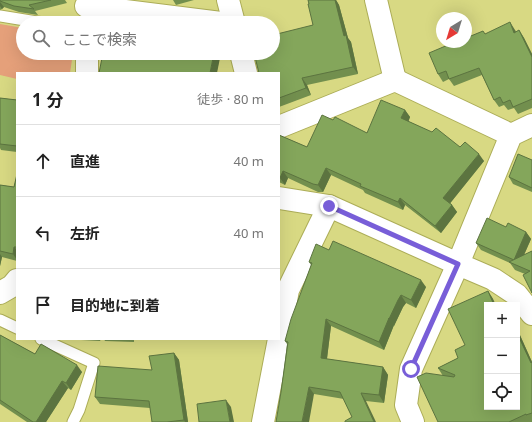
<!DOCTYPE html>
<html lang="ja">
<meta charset="utf-8">
<style>
body{margin:0;font-family:"Noto Sans","Noto Sans JP",sans-serif;background:#f6f6f6;color:#222}
.controls{position:absolute;right:12px;bottom:12px;display:grid;overflow:hidden;border-radius:0px;box-shadow:0 4px 16px #0002}
.controls button{width:36px;height:36px;display:grid;place-items:center;padding:0;border:0;border-bottom:1px solid #e0e0e0;background:#fff;color:#222;font:20px sans-serif}
.compass{position:absolute;left:436px;top:12px;width:36px;height:36px;border-radius:50%;background:#fff;box-shadow:0 4px 16px #0002;rotate:218deg}
.stop{position:absolute;width:12px;height:12px;margin:-9px;border:3px solid #785ed8;border-radius:50%;background:#fff}
.stop.end{background:#785ed8;border-color:#fff;box-shadow:0 1px 4px #0008}
.list{margin:0;padding:0;list-style:none}
h2{display:flex;justify-content:space-between;align-items:center;height:52px;margin:0;padding:0 16px;font-size:17px}
h2 small{font-size:13px;font-weight:400;color:#767676}
.list li{display:grid;grid-template-columns:26px 1fr auto;gap:12px;align-items:center;box-sizing:border-box;height:72px;padding:0 16px;border-top:1px solid #e0e0e0}
.list b{display:block;font-size:15px;white-space:nowrap}
.list em{font-size:13px;font-style:normal;color:#767676}
.icon{flex:none;width:22px;height:22px;fill:none;stroke:currentColor;stroke-width:2;stroke-linecap:round;stroke-linejoin:round}
.map{position:relative;flex:none;width:532px;height:422px;overflow:hidden}
.search{position:absolute;background:#fff;box-shadow:0 4px 16px #0002;left:16px;top:16px;width:264px;height:44px;display:flex;align-items:center;gap:10px;box-sizing:border-box;padding:0 14px;border-radius:22px;color:#767676;font-size:15px}
.panel{position:absolute;background:#fff;box-shadow:0 4px 16px #0002;left:16px;top:72px;width:264px;height:268px;border-radius:0px}
.map>svg:first-child{display:block}
.green{fill:#e5a07a}
.lines{fill:none;stroke-linecap:round;stroke-linejoin:round}
.service-casing{stroke:#acad57;stroke-width:13}
.minor-casing{stroke:#acad57;stroke-width:24}
.tertiary-casing{stroke:#acad57;stroke-width:24}
.service{stroke:#fff;stroke-width:11}
.minor{stroke:#fff;stroke-width:22}
.tertiary{stroke:#fff;stroke-width:22}
.wall{fill:#728f4e}
.shaded-wall{fill:#5c7440}
.building{fill:#84a65b;stroke:#5c7440}
.route{stroke:#785ed8;stroke-width:5}
</style>
<div class="map">
<svg width="532" height="422" viewBox="0 0 532 422">
<rect width="100%" height="100%" fill="#d8d983"/>
<path class="green" d="M0,24L23,28V53H73L70,73H17V79L0,75Z"/>
<g class="lines">
<defs>
<g id="service">
<path d="M0,16L43,23"/>
<path d="M0,320L17,328"/>
<path d="M41,339L94,363L79,410L73,422"/>
</g>
<g id="minor">
<path d="M228,0L234,23"/>
<path d="M376,0L395,80"/>
<path d="M86,6L221,23"/>
<path d="M87,53V73"/>
<path d="M241,53L246,73"/>
<path d="M279,127L395,80L511,135"/>
<path d="M279,198L329,206L288,290L279,337"/>
<path d="M329,206L458,264L493,279L517,295L532,314"/>
<path d="M0,293L12,286L17,280"/>
<path d="M263,422L279,339"/>
</g>
<path id="tertiary" d="M413,422L406,405L411,369L458,264L511,135L532,125"/>
</defs>
<use href="#service" class="service-casing"/>
<use href="#minor" class="minor-casing"/>
<use href="#tertiary" class="tertiary-casing"/>
<use href="#service" class="service"/>
<use href="#minor" class="minor"/>
<use href="#tertiary" class="tertiary"/>
</g>
<g class="wall">
<path d="M0,0H65L67,3L35,11L38,15L19,12L4,7L2,9L0,10Z"/>
<path d="M173,0H194L176,5Z"/>
<path d="M336,0L339,5L348,38L351,42L358,74L307,85L311,95L279,107V73L313,25L309,4Z"/>
<path d="M515,30L516,32L519,30L524,38L532,54V108L518,114L514,108L508,110L504,105L499,107L494,100L482,75L454,86L449,79L443,82L438,74L485,34Z"/>
<path d="M0,98L17,100V152L1,150L0,148Z"/>
<path d="M405,110L410,117L408,121L460,147L484,161L450,203L452,205L457,212L441,233L405,205L403,210L365,193L363,190L331,175L323,192H318L288,178L285,185L279,182V135L307,147L333,120L367,133Z"/>
<path d="M532,160V192L513,184L509,177Z"/>
<path d="M17,174V261L2,257L0,266V185L14,187Z"/>
<path d="M506,227L526,232L531,239L524,255L532,251V293L525,274L515,270L510,263L481,250L476,243Z"/>
<path d="M329,250L426,287L416,308L406,303L403,307L394,326V325L384,350L331,326L327,359L383,367L388,375L384,403L366,401L352,417L344,399L314,394L281,392L287,344L285,341L311,265L309,262Z"/>
<path d="M488,291L493,299L517,407V330L519,333L532,362V422H438L443,376L438,368L458,358L465,345Z"/>
<path d="M0,335L35,354L82,372L71,390L68,388L46,422H27L0,404Z"/>
<path d="M80,339H101L100,341L81,340Z"/>
<path d="M104,339H134V342L105,341Z"/>
<path d="M174,353L179,360L188,422H152L150,408L100,404L95,397L152,370Z"/>
</g>
<g class="shaded-wall">
<path d="M334,0H336L339,5L348,38L351,42L358,74L353,67Z"/>
<path d="M0,2L4,7L2,9L0,6Z"/>
<path d="M510,22L515,30L519,40L514,33Z"/>
<path d="M519,30L524,38L532,54V57Z"/>
<path d="M214,53H221L217,73H210Z"/>
<path d="M302,78L307,85L311,95L306,88Z"/>
<path d="M405,110L410,117L407,126L401,118Z"/>
<path d="M479,154L484,161L448,206L443,198Z"/>
<path d="M326,168L331,175L323,192L318,185Z"/>
<path d="M283,171L288,178L285,185L280,178Z"/>
<path d="M400,198L405,205L403,210L398,202Z"/>
<path d="M452,205L457,212L441,233L435,226Z"/>
<path d="M526,232L531,239L519,266L514,260Z"/>
<path d="M14,247L17,250V260L13,254Z"/>
<path d="M0,254L2,257L0,266Z"/>
<path d="M421,280L426,287L416,308L411,300Z"/>
<path d="M488,291L493,299L496,305H494Z"/>
<path d="M401,295L406,303L403,307L394,326V325L384,350L379,342L389,318L398,300Z"/>
<path d="M326,319L331,326L326,366L321,358Z"/>
<path d="M517,330L519,333L532,362V365L517,333Z"/>
<path d="M174,353L179,360L188,422H185L184,420Z"/>
<path d="M77,365L82,372L71,390L66,383Z"/>
<path d="M383,367L388,375L384,403L379,395Z"/>
<path d="M62,381L68,388L46,422H36Z"/>
<path d="M309,387L314,394L309,422H302Z"/>
<path d="M361,393L366,401L376,422H374Z"/>
<path d="M226,400L231,407L234,422H230Z"/>
</g>
<g class="building">
<path d="M0,0H51L29,5L34,9L14,6L0,1Z"/>
<path d="M308,0H335L344,36L346,35L353,67L302,78L306,88L279,98V73H259L254,53H273V35L313,25L308,4H309Z"/>
<path d="M98,20L113,23H98Z"/>
<path d="M510,22L514,33L519,30L532,57V99L513,107L510,100L503,103L500,97L494,100L479,68L449,79L446,71L438,74L429,53L455,42H466V38L483,31L485,34Z"/>
<path d="M103,53H214L210,73H99Z"/>
<path d="M0,98L17,100V146L0,144Z"/>
<path d="M381,100L405,110L401,118L432,132L436,128L460,147L465,142L479,154L443,198L452,205L435,226L400,198L398,202L360,186L361,184L326,168L318,185L313,184L283,171L280,178L279,177V135L307,147L322,115L333,120L335,117L367,133Z"/>
<path d="M518,154L532,160V188L509,177Z"/>
<path d="M17,174V247H14L13,254L0,251V185L14,187Z"/>
<path d="M487,218L506,227L508,223L526,232L514,260L476,243Z"/>
<path d="M333,241L421,280L411,300L401,295L398,300L389,319V318L379,342L326,319L321,358L383,367L379,395L361,393L374,422H345V421L352,417L340,392L309,387L302,422H276L281,392L288,342L285,341L291,319L312,263L309,262L316,244L329,250Z"/>
<path d="M532,251V293L523,275L530,271L509,262Z"/>
<path d="M488,291L494,305H487V407H517V333L531,363L532,362V413L526,415V414L509,422H438L417,377L426,373L454,377L455,375L438,368L458,358L455,350L465,345L448,309Z"/>
<path d="M0,335L35,354L41,344L77,365L66,383L62,381L36,422H33L0,400Z"/>
<path d="M174,353L184,420L167,422H152L149,401L95,397L98,366L152,370L149,356Z"/>
<path d="M226,400L230,422H199L197,404Z"/>
</g>
<g class="lines">
<path class="route" d="M329,206L458,264L411,369"/>
</g>
</svg>
<div class="controls">
<button>+</button>
<button>−</button>
<button><svg class="icon" aria-label="locate" viewBox="0 0 24 24"><circle cx="12" cy="12" r="6"/><path d="M12 2v4M12 18v4M2 12h4M18 12h4"/></svg></button>
</div>
<svg class="compass" viewBox="-18 -18 36 36"><path d="M0-13l5 13h-10z" fill="#e53935"/><path d="M0 13l5-13h-10z" fill="#767676"/></svg>
<div class="stop" style="left:411px;top:369px"></div>
<div class="stop end" style="left:329px;top:206px"></div>
<div class="search"><svg class="icon" aria-label="search" viewBox="0 0 24 24"><circle cx="10" cy="10" r="6"/><path d="M15 15l6 6"/></svg>ここで検索</div>
<section class="panel">
<h2>1 分<small>徒歩 · 80 m</small></h2>
<ul class="list">
<li><svg class="icon" aria-label="ahead" viewBox="0 0 24 24"><path d="M12 20V5M6 11l6-6 6 6"/></svg><div><b>直進</b></div><em>40 m</em></li>
<li><svg class="icon" aria-label="left" viewBox="0 0 24 24"><path d="M17 20v-9H6M10 6l-5 5 5 5"/></svg><div><b>左折</b></div><em>40 m</em></li>
<li><svg class="icon" aria-label="arrive" viewBox="0 0 24 24"><path d="M6 21V4h12l-3 4 3 4H6"/></svg><div><b>目的地に到着</b></div></li>
</ul>
</section>
</div>
